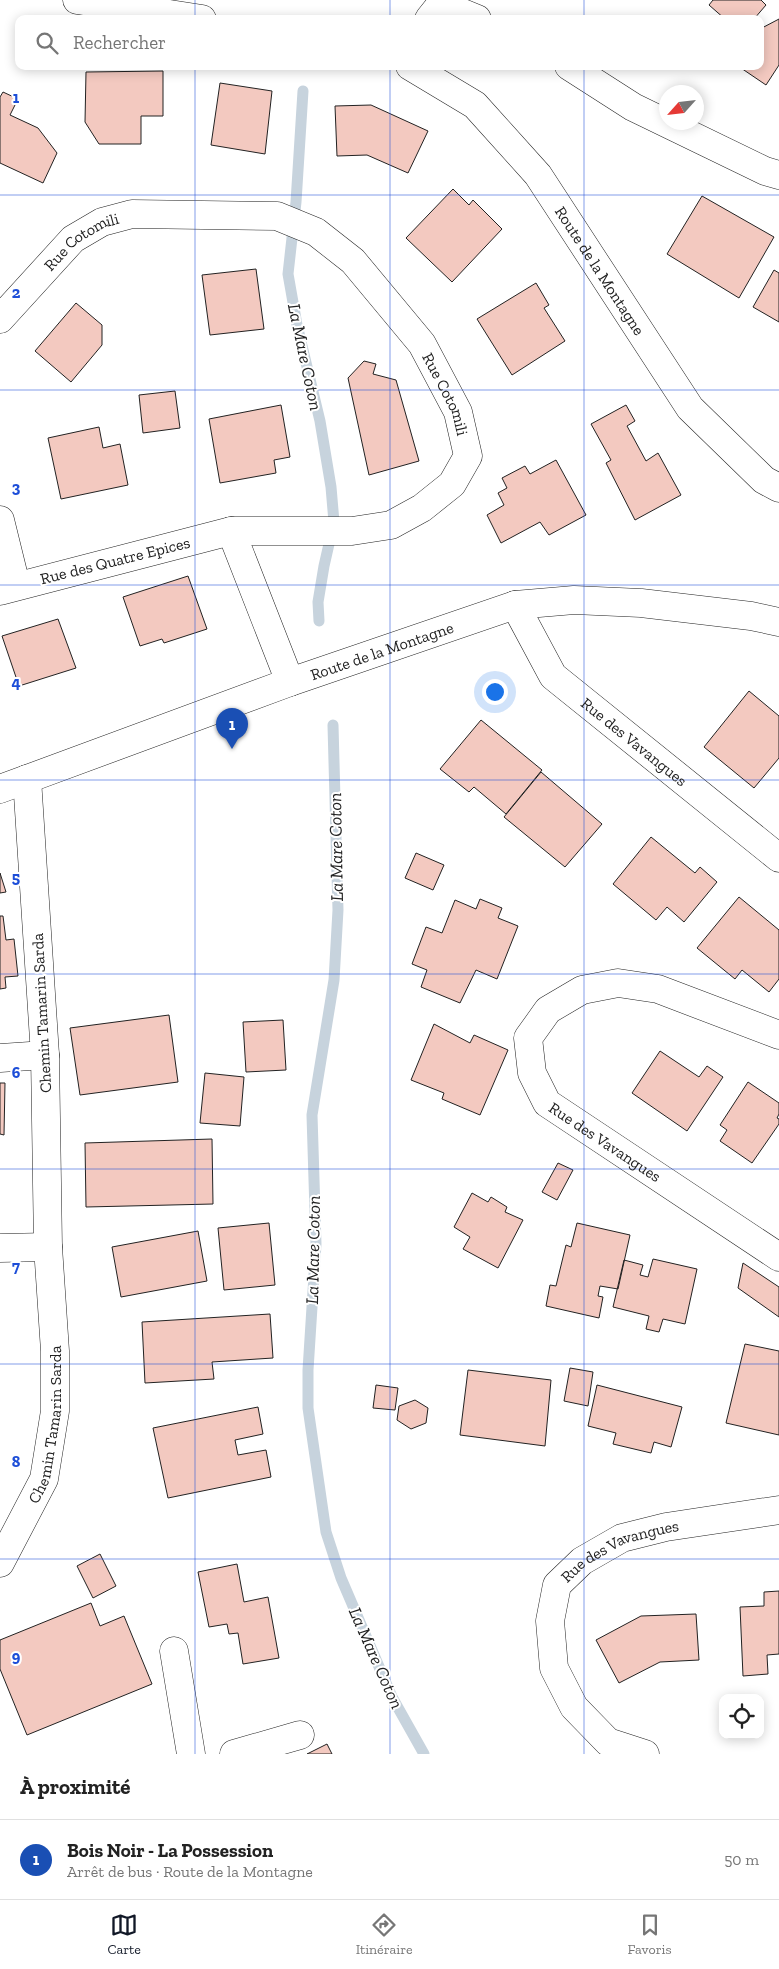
<!DOCTYPE html>
<html lang="fr">
<head>
<meta charset="utf-8">
<style>
  :root { --surface:#fff; --page:#f2f2f2; --text:#222; --muted:#767676; --line:#e0e0e0; --accent:#111827 }
  body { margin:0; font-family:"Zilla Slab",serif; background:var(--page); color:var(--text) }
  .controls { position:absolute; right:15px; bottom:15px; display:grid; overflow:hidden; border-radius:10px; box-shadow:0 2px 12px #0003 }
  .controls button { width:45px; height:45px; display:grid; place-items:center; padding:0; border:0; border-bottom:1px solid var(--line); background:var(--surface); color:var(--text); font:25px sans-serif }
  .compass { position:absolute; left:659px; top:85px; width:45px; height:45px; border-radius:50%; background:var(--surface); box-shadow:0 2px 12px #0003; rotate:243deg }
  .you { position:absolute; left:494px; top:691px; width:18px; height:18px; margin:-12px; border:4px solid #fff; border-radius:50%; background:#1a73e8; box-shadow:0 0 0 8px #1a73e833 }
  .badge { display:grid; place-items:center; width:32px; height:32px; border-radius:50%; background:var(--accent); color:#fff; font-size:16px; font-weight:700 }
  .pin { position:absolute; translate:-50% -41px; filter:drop-shadow(0 1px 2px #0008) }
  .pin::after { content:''; position:absolute; top:26px; width:18px; height:15px; background:inherit; clip-path:polygon(0 0,100% 0,50% 100%) }
  .list { margin:0; padding:0; list-style:none }
  h2 { display:flex; justify-content:space-between; align-items:center; height:65px; margin:0; padding:0 20px; font-size:21px }
  h2 small { font-size:16px; font-weight:400; color:var(--muted) }
  .list li { display:grid; grid-template-columns:32px 1fr auto; gap:15px; align-items:center; box-sizing:border-box; height:80px; padding:0 20px; border-top:1px solid var(--line) }
  .list b { display:block; font-size:19px; white-space:nowrap }
  .list p { margin:0; font-size:16px; white-space:nowrap; color:var(--muted) }
  .list em { font-size:16px; font-style:normal; color:var(--muted) }
  .icon { flex:none; width:28px; height:28px; fill:none; stroke:currentColor; stroke-width:2; stroke-linecap:round; stroke-linejoin:round }
  .map { position:relative; flex:none; width:779px; height:1754px; overflow:hidden }
  .search { position:absolute; background:var(--surface); box-shadow:0 2px 12px #0003; left:15px; right:15px; top:15px; height:55px; display:flex; align-items:center; gap:12px; box-sizing:border-box; padding:0 18px; border-radius:10px; color:var(--muted); font-size:19px }
  .sheet { height:145px; background:var(--surface) }
  nav { display:flex; justify-content:space-around; align-items:center; box-sizing:border-box; height:70px; border-top:1px solid var(--line); background:var(--surface); font-size:14px; color:var(--muted) }
  nav a { display:grid; justify-items:center; gap:2px }
  nav .on { color:var(--accent) }
  .map>svg:first-child { display:block }
  .lines { fill:none; stroke-linecap:round; stroke-linejoin:round }
  .stream { stroke:#c7d3dd; stroke-width:11 }
  .building { fill:#f3c9c0; stroke:#222 }
  .minor-casing { stroke:#222; stroke-width:29 }
  .secondary-casing { stroke:#222; stroke-width:29 }
  .minor { stroke:#fff; stroke-width:28 }
  .secondary { stroke:#fff; stroke-width:28 }
  .grid { fill:none; stroke:#1d4ed8; stroke-width:1; stroke-opacity:0.55 }
  .labels { text-anchor:middle; stroke-width:4; stroke-linejoin:round; paint-order:stroke }
  .street-label { font-size:16px; fill:#222; stroke:#fff }
  .water-label { font-size:18px; font-style:italic; fill:#222; stroke:#fff }
  .grid-label { font-size:16px; text-anchor:middle; font-weight:bold; fill:#1d4ed8; stroke:#fff; stroke-width:4; stroke-linejoin:round; paint-order:stroke }
</style>
</head>
<body>
<div class="map">
<svg width="779" height="1754" viewBox="0 0 779 1754">
  <rect width="100%" height="100%" fill="#fff"/>
  <g class="lines">
    <path class="stream" d="M303 91 296 202 288 274 297 325 320 421 331 487 334 522 324 566 318 602 319 621
      M333 725 338 910 334 980 312 1115 316 1244 308 1370V1408L326 1532 341 1578 392 1697 424 1754"/>
  </g>
  <path class="building" d="M713 0H761L766 5 754 19H725L709 5Z
    M779 19V65L766 85 738 66H760V29Z
    M163 71V116H141V144H99L85 122 86 72Z
    M220 83 272 91 265 154 211 145Z
    M3 92 18 99 10 115 38 128 57 153 43 183 0 163V97Z
    M371 105 428 131 408 173 367 155 337 156 335 106Z
    M453 189 469 205 473 200 502 229 452 282 406 238Z
    M702 196 774 237 739 298 667 254Z
    M256 269 264 329 210 335 202 275Z
    M774 270 779 273V322L753 307Z
    M536 283 549 305 544 308 565 341 512 375 477 319Z
    M76 303 102 325V345L71 382 35 351Z
    M364 361 376 364 373 374 396 380 419 461 369 475 348 378Z
    M175 391 180 428 143 433 139 395Z
    M281 405 290 457 274 460 276 473 220 483 209 419Z
    M626 405 635 421 627 426 646 461 658 453 681 495 635 520 606 463 611 460 591 424Z
    M99 427 103 448 120 444 128 485 61 499 48 438Z
    M556 460 586 515 549 535 540 522 501 543 487 515 504 505 498 493 507 488 502 478 525 466 530 474Z
    M188 576 207 629 164 643 162 639 140 646 123 597Z
    M58 619 76 668 19 686 2 636Z
    M749 691 779 716V758L754 788 704 747Z
    M481 720 542 770 506 814 474 787 469 792 440 769Z
    M541 772 602 824 565 867 504 817Z
    M651 837 695 873 700 867 717 882 684 922 667 907 656 920 613 884Z
    M416 853 444 865 433 890 405 878Z
    M0 873 6 892 0 893Z
    M739 897 779 930V979L769 992 742 970 735 979 697 948Z
    M480 899 502 908 498 918 518 926 497 979 476 970 460 1003 421 987 427 970 412 964 426 927 442 933 455 900 476 909Z
    M0 916H3L6 940 14 939 18 976 5 977 6 988 0 989Z
    M169 1015 178 1082 80 1095 70 1028Z
    M283 1020 286 1070 246 1072 243 1022Z
    M434 1024 470 1043 474 1035 508 1050 480 1115 442 1099 444 1093 411 1080Z
    M660 1051 699 1077 707 1066 723 1077 687 1131 632 1093Z
    M205 1073 244 1077 240 1126 200 1123Z
    M748 1082 779 1103V1114L777 1118 779 1119V1124L752 1163 720 1141 727 1130 720 1125Z
    M0 1083H5L4 1135 0 1134Z
    M212 1139 213 1204 86 1207 85 1143Z
    M558 1163 573 1170 557 1200 542 1192Z
    M472 1193 488 1202 491 1197 507 1207 505 1212 523 1220 498 1268 463 1249 470 1237 454 1227Z
    M269 1223 275 1285 224 1290 218 1228Z
    M577 1223 630 1235 618 1289 600 1286 598 1296 603 1297 599 1318 546 1306 550 1285 556 1286 566 1245 571 1247Z
    M198 1231 207 1281 121 1297 112 1247Z
    M653 1259 697 1269 685 1324 663 1319 659 1332 646 1329 649 1316 613 1307 624 1260 643 1265 640 1275 648 1277Z
    M743 1263 779 1287V1317L738 1288Z
    M270 1314 273 1358 212 1362 214 1379 145 1383 142 1322Z
    M745 1344 779 1351V1435L726 1423Z
    M570 1368 593 1372 588 1406 564 1401Z
    M468 1370 551 1380 545 1446 460 1435Z
    M376 1385 398 1388 395 1410 373 1408Z
    M597 1385 682 1407 671 1447 654 1442 651 1453 613 1444 616 1433 588 1426Z
    M415 1400 428 1408 426 1423 411 1429 397 1420 399 1406Z
    M258 1407 263 1434 235 1440 238 1455 266 1450 271 1477 168 1498 153 1428Z
    M100 1554 116 1586 93 1598 77 1566Z
    M237 1564 244 1602 268 1597 279 1658 243 1664 238 1633 229 1634 227 1624 209 1627 198 1572Z
    M779 1591V1654L767 1655 768 1674 743 1676 740 1607 764 1606V1592Z
    M91 1603 100 1626 124 1616 152 1684 27 1735 0 1669V1640Z
    M696 1614 699 1660 660 1662 619 1683 596 1640 641 1616Z
    M327 1744 332 1754H307Z"/>
  <g class="lines">
    <g class="minor-casing">
      <g id="minor">
        <path d="M429 19 441 4 477 19"/>
        <path d="M569 66 633 107 765 171 779 175"/>
        <path id="s1" d="M0 319 73 239 102 222 132 214 277 216 316 232 353 261 422 344 458 412 468 456 452 484 422 508 391 525 352 531H231L0 591"/>
        <path d="M0 520 16 585"/>
        <path d="M231 531 290 682"/>
        <path id="s2" d="M515 605 553 676 779 858"/>
        <path id="s3" d="M779 1035 658 989 618 983 582 990 548 1010 528 1038 532 1073 547 1103 779 1257"/>
        <path d="M0 1058 45 1055"/>
        <path d="M0 1248 48 1247"/>
        <path id="s4" d="M0 1563 44 1479 55 1411V1351L48 1247 45 1055 27 779"/>
        <path d="M174 1651 191 1754"/>
        <path d="M234 1754 300 1735"/>
        <path id="s5" d="M645 1754 608 1742 574 1707 554 1668 550 1621 557 1585 582 1561 622 1538 666 1527 779 1510"/>
      </g>
    </g>
    <g class="secondary-casing">
      <g id="secondary">
        <path d="M77 0 202 19"/>
        <path id="s6" d="M410 66 475 105 538 175 690 408 764 480 779 488"/>
        <path id="s7" d="M0 789 290 682 515 605 574 600 641 603 751 616 779 622"/>
      </g>
    </g>
    <use href="#minor" class="minor"/>
    <use href="#secondary" class="secondary"/>
  </g>
  <path class="grid" d="M195 0V19M390 0V19M584 0V19M195 66V1754M390 66V1754M584 66V1754M0 195H779M0 390H779M0 585H779M0 780H779M0 974H779M0 1169H779M0 1364H779M0 1559H779"/>
  <g class="labels">
    <g class="street-label">
      <text dy="6" stroke="none"><textPath href="#s1" startOffset="114">Rue Cotomili</textPath></text>
      <text dy="6" stroke="none"><textPath href="#s6" startOffset="284">Route de la Montagne</textPath></text>
      <text dy="6" stroke="none"><textPath href="#s1" startOffset="571">Rue Cotomili</textPath></text>
      <text transform="translate(115 560) rotate(-14)" y="6">Rue des Quatre Epices</text>
      <text dy="6" stroke="none"><textPath href="#s7" startOffset="406">Route de la Montagne</textPath></text>
      <text dy="6" stroke="none"><textPath href="#s2" startOffset="185">Rue des Vavangues</textPath></text>
      <text transform="translate(41 1013) rotate(-93)" y="6">Chemin Tamarin Sarda</text>
      <text dy="6" stroke="none"><textPath href="#s3" startOffset="419">Rue des Vavangues</textPath></text>
      <text dy="6" stroke="none"><textPath href="#s4" startOffset="149">Chemin Tamarin Sarda</textPath></text>
      <text dy="6" stroke="none"><textPath href="#s5" startOffset="289">Rue des Vavangues</textPath></text>
    </g>
    <g class="water-label">
      <text transform="translate(305 357) rotate(78)" y="6">La Mare Coton</text>
      <text transform="translate(336 847) rotate(-91)" y="6">La Mare Coton</text>
      <text transform="translate(313 1250) rotate(-89)" y="6">La Mare Coton</text>
      <text transform="translate(376 1658) rotate(66)" y="6">La Mare Coton</text>
    </g>
  </g>
  <g class="grid-label">
    <text x="16" y="103">1</text>
    <text x="16" y="298">2</text>
    <text x="16" y="493">3</text>
    <text x="16" y="688">4</text>
    <text x="16" y="883">5</text>
    <text x="16" y="1078">6</text>
    <text x="16" y="1272">7</text>
    <text x="16" y="1467">8</text>
    <text x="16" y="1662">9</text>
  </g>
</svg>
<div class="controls">
<button><svg class="icon" aria-label="locate" viewBox="0 0 24 24"><circle cx="12" cy="12" r="6"/><path d="M12 2v4M12 18v4M2 12h4M18 12h4"/></svg></button>
</div>
<svg class="compass" viewBox="-18 -18 36 36"><path d="M0-13l5 13h-10z" fill="#e53935"/><path d="M0 13l5-13h-10z" fill="#767676"/></svg>
<div class="you"></div>
<div class="pin badge" style="left:232px;top:749px;background:#1a4fb4">1</div>
<div class="search"><svg class="icon" aria-label="search" viewBox="0 0 24 24"><circle cx="10" cy="10" r="6"/><path d="M15 15l6 6"/></svg>Rechercher</div>
</div>
<section class="sheet">
<h2>À proximité<small></small></h2>
<ul class="list">
<li><span class="badge" style="background:#1a4fb4">1</span><div><b>Bois Noir - La Possession</b><p>Arrêt de bus · Route de la Montagne</p></div><em>50 m</em></li>
</ul>
</section>
<nav>
<a class="on"><svg class="icon" aria-label="map" viewBox="0 0 24 24"><path d="M3 6l6-2 6 2 6-2v14l-6 2-6-2-6 2zM9 4v14M15 6v14"/></svg>Carte</a>
<a><svg class="icon" aria-label="directions" viewBox="0 0 24 24"><path d="M12 3l9 9-9 9-9-9zM9 14v-3h6M13 9l2 2-2 2"/></svg>Itinéraire</a>
<a><svg class="icon" aria-label="saved" viewBox="0 0 24 24"><path d="M7 4h10v16l-5-4-5 4z"/></svg>Favoris</a>
</nav>
</body>
</html>
